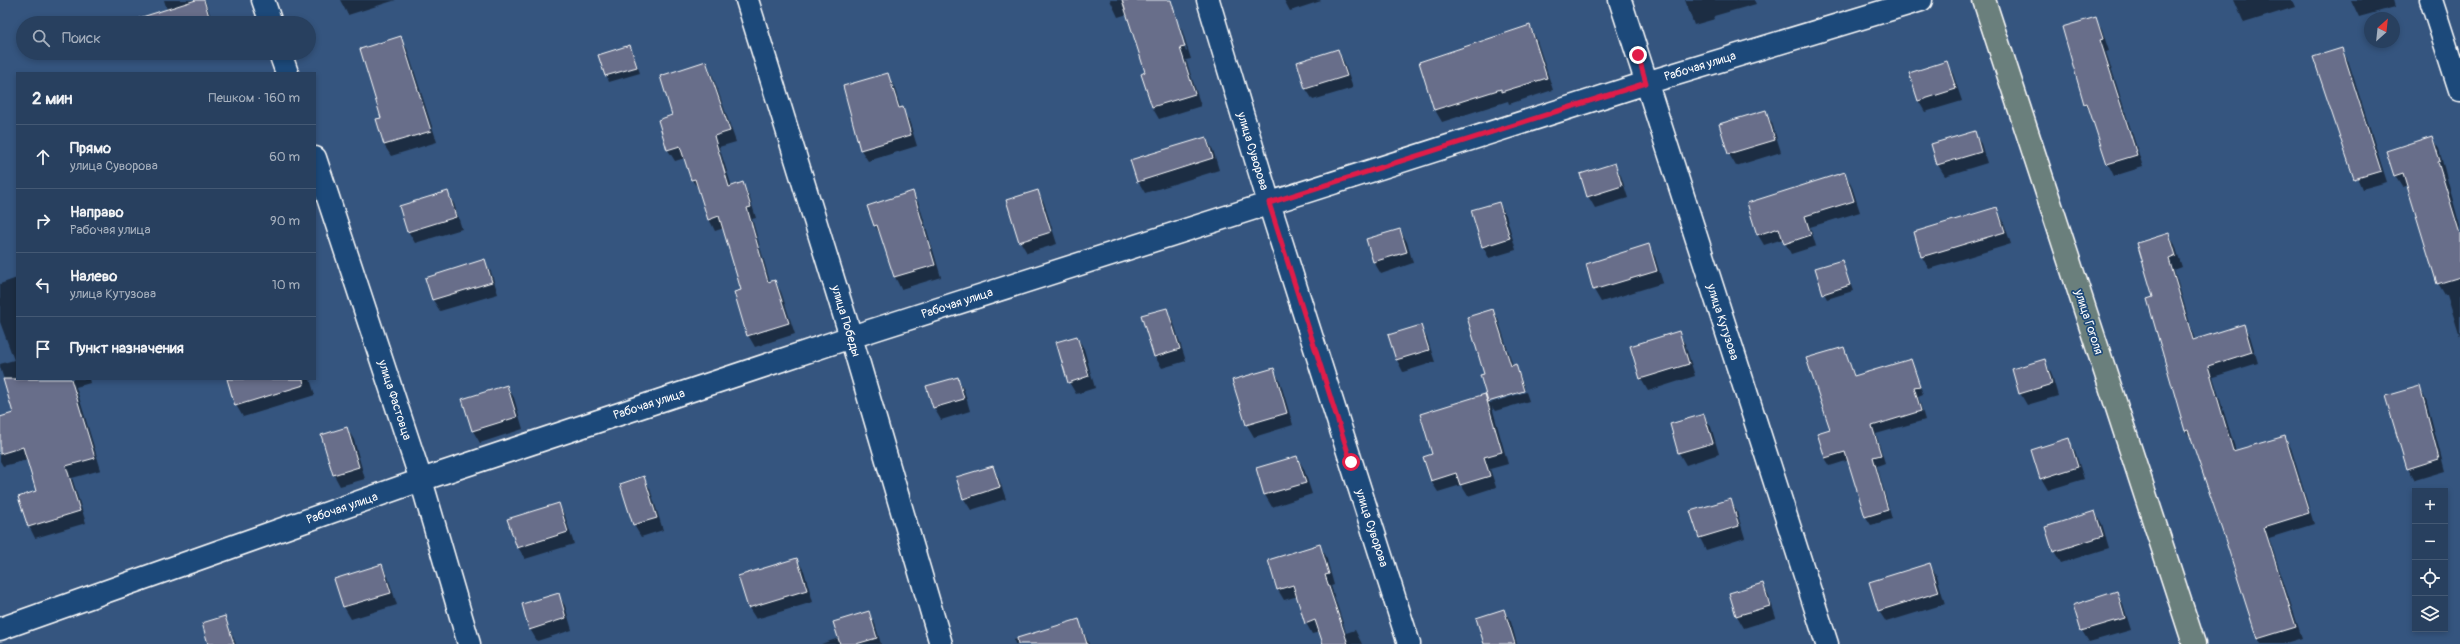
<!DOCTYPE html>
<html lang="ru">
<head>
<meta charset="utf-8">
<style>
  :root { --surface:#28405f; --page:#344b68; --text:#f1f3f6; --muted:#a5afbd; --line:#445974 }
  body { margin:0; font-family:Pangolin,sans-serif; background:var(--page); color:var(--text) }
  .controls { position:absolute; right:12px; bottom:12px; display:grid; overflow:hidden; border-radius:0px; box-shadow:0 2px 6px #0003 }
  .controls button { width:36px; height:36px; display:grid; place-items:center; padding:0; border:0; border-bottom:1px solid var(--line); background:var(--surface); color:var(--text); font:20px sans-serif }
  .compass { position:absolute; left:2364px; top:12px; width:36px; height:36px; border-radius:50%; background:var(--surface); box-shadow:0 2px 6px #0003; rotate:27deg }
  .stop { position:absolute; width:12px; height:12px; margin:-9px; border:3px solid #e11d48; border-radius:50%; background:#fff }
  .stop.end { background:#e11d48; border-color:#fff; box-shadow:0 1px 4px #0008 }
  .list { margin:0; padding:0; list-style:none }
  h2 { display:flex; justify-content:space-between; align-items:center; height:52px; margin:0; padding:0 16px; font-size:17px }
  h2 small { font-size:13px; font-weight:400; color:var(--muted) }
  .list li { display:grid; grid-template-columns:26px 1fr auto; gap:12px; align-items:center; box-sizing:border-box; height:64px; padding:0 16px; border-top:1px solid var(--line) }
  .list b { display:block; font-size:15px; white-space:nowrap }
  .list p { margin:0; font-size:13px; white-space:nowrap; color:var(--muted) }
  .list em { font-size:13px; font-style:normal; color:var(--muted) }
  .icon { flex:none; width:22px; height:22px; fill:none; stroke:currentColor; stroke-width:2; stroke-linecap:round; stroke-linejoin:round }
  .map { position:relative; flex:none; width:2460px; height:644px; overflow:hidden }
  .search { position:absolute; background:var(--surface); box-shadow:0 2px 6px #0003; left:16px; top:16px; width:300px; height:44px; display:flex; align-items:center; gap:10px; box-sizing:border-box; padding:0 14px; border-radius:22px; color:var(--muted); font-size:15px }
  .panel { position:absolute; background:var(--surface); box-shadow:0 2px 6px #0003; left:16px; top:72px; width:300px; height:308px; border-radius:0px }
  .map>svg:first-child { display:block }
  .shadow { fill:#0007; fill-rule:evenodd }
  .building { fill:#676e8a; stroke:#fff }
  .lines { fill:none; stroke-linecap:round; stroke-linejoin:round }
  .minor-casing { stroke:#fff; stroke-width:25 }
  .major-casing { stroke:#fff; stroke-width:25 }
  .minor { stroke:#1f4a7a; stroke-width:22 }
  .major { stroke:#6b7f7c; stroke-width:22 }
  .route { stroke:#e11d48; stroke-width:5 }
  .labels { text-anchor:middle; stroke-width:3.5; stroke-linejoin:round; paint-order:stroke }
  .street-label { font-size:12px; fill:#fff; stroke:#1f4a7a }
</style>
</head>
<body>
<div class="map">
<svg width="2460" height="644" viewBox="0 0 2460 644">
  <rect width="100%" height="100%" fill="#35557f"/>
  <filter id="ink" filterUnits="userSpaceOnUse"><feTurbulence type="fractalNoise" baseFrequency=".025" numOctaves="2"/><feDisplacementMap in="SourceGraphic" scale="8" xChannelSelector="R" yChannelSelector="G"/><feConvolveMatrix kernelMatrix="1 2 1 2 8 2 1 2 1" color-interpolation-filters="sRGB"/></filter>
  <g filter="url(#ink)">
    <path class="shadow" d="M164 0H205L213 23H171Z
      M340 0H396L348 15Z
      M1110 0H1153L1175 19 1182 30 1191 59 1186 60 1201 106 1159 119 1152 107 1142 74 1147 73 1128 14 1118 17ZM1179 30H1181L1187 51 1186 52Z
      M1284 0H1320L1321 1 1290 11Z
      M1685 0H1754L1756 4 1714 16 1715 19 1694 25Z
      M2234 0H2292L2295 7 2244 23Z
      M2351 0H2393L2395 7 2359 17Z
      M2095 18 2102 30 2109 51 2106 52 2143 167 2114 176 2108 164 2092 115 2085 103Z
      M1530 26 1536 38 1553 90 1509 104 1508 101 1442 122 1435 110 1420 62Z
      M400 38 407 49 437 142 391 156 384 145 382 119Z
      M630 46 640 73 609 82 599 55Z
      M2341 49 2348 60 2387 182 2362 189 2338 132 2315 58Z
      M1338 50 1344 62 1353 88 1313 100 1306 89Z
      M1946 62 1953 74 1962 101 1925 112 1918 100Z
      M706 63 712 74 736 142 719 147 732 187 743 184 749 195 756 218 752 219 770 282 775 281 781 292 795 334 755 347 748 335 742 291 724 228 715 231 709 219 700 191 692 180 685 158 675 161 668 150 659 120 673 116Z
      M887 74 894 86 901 109 909 120 917 146 868 161 861 150 853 123Z
      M1765 111 1772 123 1781 152 1736 166 1729 154 1720 125Z
      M1974 132 1981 144 1987 163 1945 176 1938 165Z
      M1206 138 1213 150 1219 170 1145 193 1138 181Z
      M2432 138 2439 149 2460 226V337L2447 295H2445L2438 283 2408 185 2402 187 2395 176 2388 151Z
      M1614 164 1621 176 1628 198 1595 208 1588 196Z
      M1845 174 1851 184 1860 212 1810 227 1816 246 1791 254 1783 239 1764 245 1758 235Z
      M447 192 454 204 462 229 415 243 408 231Z
      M1038 192 1044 203 1057 244 1027 253 1020 241Z
      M913 193 919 204 941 277 901 289 895 277 882 238 875 226 869 206Z
      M1499 203 1506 215 1516 250 1489 258 1483 247Z
      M1996 208 2003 220 2011 244 1929 269 1922 257 1915 233Z
      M1400 230 1407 242 1413 263 1381 274 1374 262 1367 240Z
      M2169 234 2175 245 2182 267 2174 270 2195 340 2243 325 2250 336 2258 363 2213 377 2236 451 2285 437 2291 448 2314 524 2269 538 2302 638 2282 644H2261L2258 639 2193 442 2186 431 2149 299 2155 297Z
      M1648 246 1655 257 1663 283 1601 302 1594 290 1587 264Z
      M484 260 491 272 498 294 440 311 433 300Z
      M1842 261 1853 291 1827 299 1824 293Z
      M17 278V379H89L90 383 76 387 101 470 72 478 86 523 35 538 29 526 37 492 27 460 3 466 0 461V418L15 414 0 367V364L14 360 0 322V284Z
      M1166 309 1173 321 1186 361 1162 368 1155 357Z
      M1493 310 1498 319 1513 366H1515L1520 375 1525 390 1490 401V403L1526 392 1529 401 1495 411 1492 407 1508 464 1490 469 1496 487 1468 496 1461 485 1438 492 1431 481 1433 454 1485 395 1488 401 1486 375Z
      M1420 326 1427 338 1435 362 1403 372 1397 360 1389 336Z
      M1678 332 1685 344 1695 376 1648 391 1641 379 1631 347Z
      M1077 337 1084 349 1095 388 1076 394 1069 382Z
      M1844 348 1855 377 1911 360 1923 394 1918 396 1925 420 1876 434 1885 463 1877 466 1892 519 1871 525 1866 517 1849 460 1830 466 1825 458Z
      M2044 361 2051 372 2058 396 2027 405 2020 393Z
      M1273 369 1280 381 1293 425 1254 437 1247 425 1233 381Z
      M957 378 964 390 970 411 941 420 934 408 928 387Z
      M228 379H310L315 395 243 417 236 405Z
      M507 386 514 398 523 429 480 443 473 431 463 399Z
      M2419 387 2426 399 2445 471 2415 480 2408 468Z
      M1704 415 1711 427 1719 454 1686 465 1679 453 1671 425Z
      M347 428 354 440 365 479 340 486 334 475Z
      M2068 440 2075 451 2084 479 2048 490 2041 478Z
      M1297 457 1304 469 1312 494 1272 507 1265 495 1257 469Z
      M993 468 999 479 1006 499 971 510 964 499Z
      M644 478 650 489 663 530 641 537 634 525 622 484Z
      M1730 500 1737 512 1745 538 1706 550 1700 538 1692 512Z
      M559 504 565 516 574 544 525 559 518 547Z
      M2095 512 2102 524 2109 548 2061 563 2054 551Z
      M1319 545 1326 556 1334 585 1331 586 1346 633 1355 630 1362 644H1324L1320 632 1312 634 1306 623 1298 596 1284 600 1278 590Z
      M797 559 804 571 813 602 756 619 749 608 739 576Z
      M382 565 388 577 397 605 351 619 344 607 336 579Z
      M1930 565 1937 576 1945 604 1886 622 1879 611Z
      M1763 584 1769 596 1776 618 1744 628 1737 616 1731 593Z
      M2116 592 2123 604 2131 630 2089 642 2082 631 2074 605Z
      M558 594 565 606 572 630 537 641 530 629Z
      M1504 610 1511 622 1517 644H1485Z
      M868 612 875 624 881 644H821L839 638Z
      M225 617 236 644H209Z
      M1079 621 1089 644H1015L1014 640Z"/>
    <path class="building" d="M196 0H204L211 23H140L139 18Z
      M1122 0H1171L1185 47 1180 48 1195 94 1152 107 1141 74 1145 72Z
      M2096 17 2103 39 2100 40 2137 155 2107 164 2087 103 2084 104 2062 27Z
      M1530 25 1547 78 1501 92V89L1434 110 1419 62Z
      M401 36 431 131 384 145 376 119 381 118 360 49Z
      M630 45 637 67 605 76 598 55Z
      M2342 48 2381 171 2354 179 2313 57Z
      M1338 49 1347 76 1305 89 1297 62Z
      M706 61 730 131 714 136 729 187 743 182 751 207 747 208 768 282 775 280 789 323 747 336 734 292 741 290 719 216 708 220 695 179 691 180 680 146 667 150 658 120 672 115 660 76Z
      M1947 61 1956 89 1918 101 1909 73Z
      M888 73 899 108 903 107 911 135 860 150 843 86Z
      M1766 110 1775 140 1728 154 1719 124Z
      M1975 131 1981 152 1937 165 1931 144Z
      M2432 136 2440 161 2438 162 2460 234V277L2437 284 2403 173 2394 176 2386 151Z
      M1206 137 1213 158 1137 182 1130 160Z
      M1615 163 1622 186 1587 197 1580 174Z
      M1845 172 1854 201 1805 216 1811 235 1784 244 1779 228 1757 235 1747 203Z
      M1038 190 1051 232 1019 242 1006 200Z
      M448 191 456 217 407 232 399 206Z
      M913 191 935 265 894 277 877 225 874 226 867 206Z
      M1499 202 1510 238 1482 247 1471 210Z
      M1997 207 2005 232 1921 257 1914 232Z
      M1400 229 1407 252 1373 262 1366 239Z
      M2169 233 2176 256 2169 259 2193 340 2244 324 2252 352 2208 366 2233 451 2285 436 2309 513 2264 527 2296 627 2257 639 2225 539 2188 430 2185 431 2147 299 2153 297 2137 243Z
      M1649 244 1657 271 1593 290 1586 264Z
      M485 259 492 282 432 300 425 278Z
      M1842 260 1850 285 1823 294 1815 268Z
      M1167 308 1180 349 1154 357 1141 315Z
      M1493 309 1511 366 1516 364 1524 391 1488 402 1480 375 1484 374 1467 317Z
      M1421 325 1429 350 1396 360 1388 335Z
      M1679 331 1689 364 1640 379 1630 346Z
      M1077 336 1089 376 1068 383 1056 342Z
      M1844 347 1854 376 1911 359 1920 386 1914 387 1921 411 1872 426 1881 455 1873 457 1888 510 1865 517 1845 452 1825 458 1817 433 1830 429 1806 358Z
      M2045 359 2052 384 2019 394 2012 369Z
      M1274 368 1287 413 1246 425 1232 380Z
      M958 377 964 399 933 408 926 386Z
      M3 379H71L95 458 66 466 80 511 28 527 18 497 36 491 23 447 0 454V417L13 413Z
      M227 379H303L304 385 235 406Z
      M507 385 517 417 472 431 462 399Z
      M2420 386 2439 459 2407 469 2385 396Z
      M1485 394 1502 452 1484 457 1490 476 1460 485 1456 473 1431 481 1423 457 1432 454 1420 414Z
      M1704 414 1713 443 1678 453 1670 424Z
      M347 427 359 467 333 475 321 435Z
      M2069 438 2078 467 2040 479 2031 450Z
      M1297 456 1306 483 1264 495 1256 468Z
      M993 466 1000 487 963 499 956 477Z
      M644 476 657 518 633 525 620 484Z
      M1731 499 1739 526 1699 538 1690 511Z
      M559 503 568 532 517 548 507 519Z
      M2095 511 2103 536 2053 552 2045 527Z
      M1320 544 1329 574 1325 575 1348 644H1323L1315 620 1305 624 1293 585 1277 590 1268 560Z
      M797 558 807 590 748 608 738 576Z
      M1930 563 1939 592 1878 611 1869 582Z
      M382 564 391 593 343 607 334 579Z
      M1763 583 1770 606 1736 616 1729 593Z
      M2117 591 2125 618 2081 631 2073 605Z
      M559 593 566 618 529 630 522 604Z
      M1504 609 1515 644H1484L1476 618Z
      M869 611 877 638 856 644H840L833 622Z
      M225 616 234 644H208L202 623Z
      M1079 619 1087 644H1018L1017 638Z"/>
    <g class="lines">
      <g class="minor-casing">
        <path id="minor" d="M263 0 271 23
          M747 0 851 337 941 644
          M1208 0 1269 203 1409 644
          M1620 0 1827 644
          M2431 0 2460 90
          M280 53 287 73
          M315 158 421 480 469 644
          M0 629 421 480 851 337 1646 83 1921 0"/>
      </g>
      <g class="major-casing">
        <path id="major" d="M1984 0 2194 644"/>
      </g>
      <use href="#minor" class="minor"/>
      <use href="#major" class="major"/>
    </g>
  </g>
  <g class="lines" filter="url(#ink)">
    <path class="route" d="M1351 462 1269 203 1646 83 1638 55"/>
  </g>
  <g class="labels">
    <g class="street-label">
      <text transform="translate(1700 66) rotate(-17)" y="4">Рабочая улица</text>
      <text transform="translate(1253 151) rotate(73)" y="4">улица Суворова</text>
      <text transform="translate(957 303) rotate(-18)" y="4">Рабочая улица</text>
      <text transform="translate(846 321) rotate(73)" y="4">улица Победы</text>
      <text transform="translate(1723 322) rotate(72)" y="4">улица Кутузова</text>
      <text transform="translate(2089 322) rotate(72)" y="4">улица Гоголя</text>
      <text transform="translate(395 400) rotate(72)" y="4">улица Фастовца</text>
      <text transform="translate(649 404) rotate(-18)" y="4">Рабочая улица</text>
      <text transform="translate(342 508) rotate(-19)" y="4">Рабочая улица</text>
      <text transform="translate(1372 528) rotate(72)" y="4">улица Суворова</text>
    </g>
  </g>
</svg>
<div class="controls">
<button>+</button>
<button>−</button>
<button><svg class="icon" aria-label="locate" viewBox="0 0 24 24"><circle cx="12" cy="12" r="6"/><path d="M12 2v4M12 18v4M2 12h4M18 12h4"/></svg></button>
<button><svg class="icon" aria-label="layers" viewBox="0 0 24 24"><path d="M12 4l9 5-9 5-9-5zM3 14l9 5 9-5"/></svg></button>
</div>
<svg class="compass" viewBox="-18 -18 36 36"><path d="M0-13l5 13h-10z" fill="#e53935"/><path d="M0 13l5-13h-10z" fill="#a5afbd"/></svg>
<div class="stop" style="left:1351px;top:462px"></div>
<div class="stop end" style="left:1638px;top:55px"></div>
<div class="search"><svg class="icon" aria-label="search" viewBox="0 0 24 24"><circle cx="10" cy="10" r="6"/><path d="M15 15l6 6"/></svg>Поиск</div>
<section class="panel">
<h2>2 мин<small>Пешком · 160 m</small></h2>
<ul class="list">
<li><svg class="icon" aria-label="ahead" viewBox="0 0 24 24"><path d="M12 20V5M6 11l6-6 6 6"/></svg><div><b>Прямо</b><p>улица Суворова</p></div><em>60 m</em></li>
<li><svg class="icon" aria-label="right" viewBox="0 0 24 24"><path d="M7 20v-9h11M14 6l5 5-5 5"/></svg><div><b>Направо</b><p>Рабочая улица</p></div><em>90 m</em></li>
<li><svg class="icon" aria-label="left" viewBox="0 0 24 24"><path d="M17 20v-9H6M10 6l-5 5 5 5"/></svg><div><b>Налево</b><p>улица Кутузова</p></div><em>10 m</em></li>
<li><svg class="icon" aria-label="arrive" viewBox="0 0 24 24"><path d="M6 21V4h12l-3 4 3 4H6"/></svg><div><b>Пункт назначения</b></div></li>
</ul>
</section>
</div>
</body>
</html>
